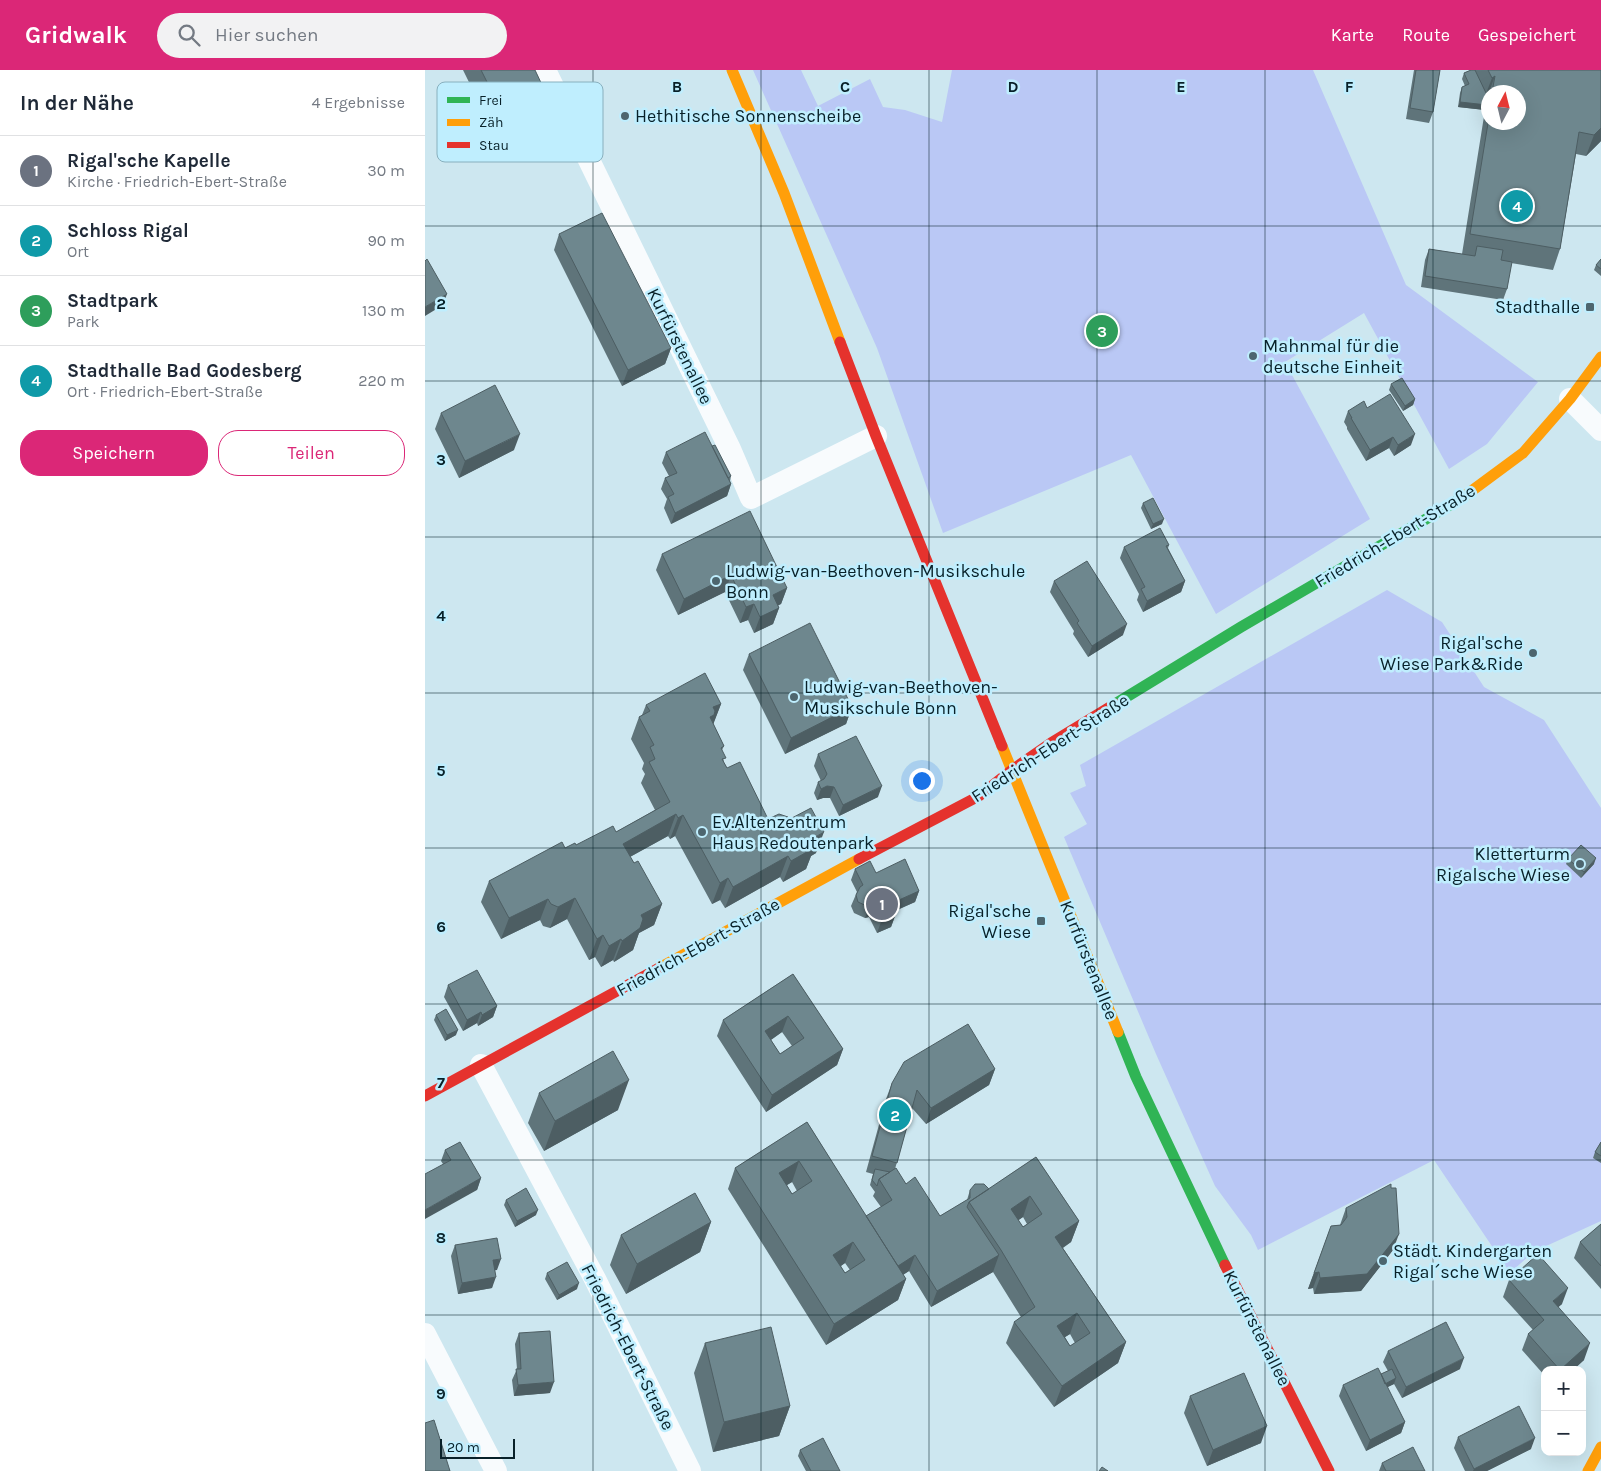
<!DOCTYPE html>
<html lang="de">
<head>
<meta charset="utf-8">
<style>
  :root { --surface:#fff; --page:#f2f2f3; --text:#1f2937; --muted:#747a83; --line:#e0e1e3; --accent:#db2777 }
  body { margin:0; font-family:Karla,sans-serif; background:var(--page); color:var(--text) }
  .controls { position:absolute; right:15px; bottom:15px; display:grid; overflow:hidden; border-radius:10px; box-shadow:0 5px 20px #0002 }
  .controls button { width:45px; height:45px; display:grid; place-items:center; padding:0; border:0; border-bottom:1px solid var(--line); background:var(--surface); color:var(--text); font:25px sans-serif }
  .compass { position:absolute; left:1056px; top:15px; width:45px; height:45px; border-radius:50%; background:var(--surface); box-shadow:0 5px 20px #0002; rotate:7deg }
  .scale { position:absolute; left:15px; bottom:12px; width:75px; box-sizing:border-box; padding-left:5px; border:2px solid #082129; border-top:0; font-size:14px; line-height:18px; white-space:nowrap; color:#082129; -webkit-text-stroke:4px #bfeefe; paint-order:stroke }
  .you { position:absolute; left:496px; top:710px; width:18px; height:18px; margin:-12px; border:4px solid #fff; border-radius:50%; background:#1a73e8; box-shadow:0 0 0 8px #1a73e833 }
  .badge { display:grid; place-items:center; width:32px; height:32px; border-radius:50%; background:var(--accent); color:#fff; font-size:16px; font-weight:700 }
  .pin { position:absolute; translate:-50% -50%; border:2px solid #fff; box-shadow:0 1px 5px #0006 }
  .list { margin:0; padding:0; list-style:none }
  h2 { display:flex; justify-content:space-between; align-items:center; height:65px; margin:0; padding:0 20px; font-size:21px }
  h2 small { font-size:16px; font-weight:400; color:var(--muted) }
  .list li { display:grid; grid-template-columns:32px 1fr auto; gap:15px; align-items:center; box-sizing:border-box; height:70px; padding:0 20px; border-top:1px solid var(--line) }
  .list b { display:block; font-size:19px; white-space:nowrap }
  .list p { margin:0; font-size:16px; white-space:nowrap; color:var(--muted) }
  .list em { font-size:16px; font-style:normal; color:var(--muted) }
  .actions { display:flex; gap:10px; padding:15px 20px }
  .actions a { flex:1; padding:11px 0; border:1px solid var(--accent); border-radius:20px; text-align:center; font-size:18px; color:var(--accent) }
  .actions .main { background:var(--accent); color:#fff }
  .icon { flex:none; width:28px; height:28px; fill:none; stroke:currentColor; stroke-width:2; stroke-linecap:round; stroke-linejoin:round }
  .map { position:relative; flex:none; width:1176px; height:1401px; overflow:hidden }
  header { display:flex; align-items:center; gap:30px; box-sizing:border-box; height:70px; padding:0 25px; background:var(--accent); color:#fff }
  header strong { font-size:24px }
  nav { display:flex; gap:28px; margin-inline-start:auto; font-size:18px }
  .search { width:350px; height:45px; background:var(--page); display:flex; align-items:center; gap:12px; box-sizing:border-box; padding:0 18px; border-radius:28px; color:var(--muted); font-size:19px }
  main { display:flex }
  aside { flex:1; background:var(--surface) }
  .map>svg:first-child { display:block }
  .green { fill:#bac8f5 }
  .lines { fill:none; stroke-linecap:round; stroke-linejoin:round }
  .street { stroke:#f8fbfd; stroke-width:22 }
  .fast { stroke:#30b455; stroke-width:11 }
  .slow { stroke:#ff9f0a; stroke-width:11 }
  .jam { stroke:#e5322d; stroke-width:11 }
  .wall { fill:#5f747a; fill-rule:evenodd }
  .shaded-wall { fill:#4d5e63 }
  .building { fill:#6e878e; stroke:#4d5e63; fill-rule:evenodd }
  .grid { fill:none; stroke:#082129; stroke-width:1; stroke-opacity:0.55 }
  .poi-dot { fill:#4d666f; stroke:#bfeefe; stroke-width:2 }
  .labels { text-anchor:middle; stroke-width:5; stroke-linejoin:round; paint-order:stroke }
  .poi-label { font-size:18px; fill:#082129; stroke:#bfeefe; text-anchor:start }
  .street-label { font-size:18px; fill:#082129; stroke:#bfeefe }
  .key { fill:#bfeefe; stroke:#88b0be; stroke-width:1 }
  .key-label { font-size:14px; fill:#082129 }
  .grid-label { font-size:16px; text-anchor:middle; font-weight:bold; fill:#082129; stroke:#bfeefe; stroke-width:5; stroke-linejoin:round; paint-order:stroke }
</style>
</head>
<body>
<header>
<strong>Gridwalk</strong>
<div class="search"><svg class="icon" aria-label="search" viewBox="0 0 24 24"><circle cx="10" cy="10" r="6"/><path d="M15 15l6 6"/></svg>Hier suchen</div>
<nav><a>Karte</a><a>Route</a><a>Gespeichert</a></nav>
</header>
<main>
<aside>
<h2>In der Nähe<small>4 Ergebnisse</small></h2>
<ul class="list">
<li><span class="badge" style="background:#6b7280">1</span><div><b>Rigal'sche Kapelle</b><p>Kirche · Friedrich-Ebert-Straße</p></div><em>30 m</em></li>
<li><span class="badge" style="background:#0f9aa8">2</span><div><b>Schloss Rigal</b><p>Ort</p></div><em>90 m</em></li>
<li><span class="badge" style="background:#2e9e5b">3</span><div><b>Stadtpark</b><p>Park</p></div><em>130 m</em></li>
<li><span class="badge" style="background:#0f9aa8">4</span><div><b>Stadthalle Bad Godesberg</b><p>Ort · Friedrich-Ebert-Straße</p></div><em>220 m</em></li>
</ul>
<div class="actions"><a class="main">Speichern</a><a>Teilen</a></div>
</aside>
<div class="map">
<svg width="1176" height="1401" viewBox="0 0 1176 1401">
  <rect width="100%" height="100%" fill="#cde7f0"/>
  <path class="green" d="M328 0H376L393 36 445 9 458 37 480 40 517 52 527 0H888L981 215 1113 312 1062 374 1024 399 939 243 860 292 945 449 791 544 706 385 518 463 452 278Z
    M962 520 1017 552 1059 617 1119 650 1176 738V1151L1108 1182 1085 1203 1009 1090 833 1180 826 1165 790 1116 731 984 639 767 662 754 645 723 661 716 655 695Z"/>
  <g class="lines">
    <path class="street" d="M120 0 305 379 326 428 451 366
      M1145 329 1176 360
      M56 995 170 1209 265 1401
      M0 1264 71 1401"/>
    <path class="fast" d="M690 634 816 557 1037 428
      M693 962 711 1007 800 1195"/>
    <path class="slow" d="M307 0 359 123 415 272
      M1037 428 1098 383 1145 329 1176 287
      M577 676 693 962
      M234 898 434 789
      M1163 1401 1176 1377"/>
    <path class="jam" d="M415 272 451 366 577 676
      M434 789 554 726 587 700 626 673 690 634
      M0 1026 234 898
      M800 1195 904 1401"/>
  </g>
  <path class="wall" d="M38 0H110V38L67 59Z
    M989 0H1015L1008 42 1004 53 981 49Z
    M1046 0H1176V71L1161 86 1151 84 1135 179 1128 200 1086 193 1082 219 1078 230 996 217 1000 190 1004 179 1037 184 1060 40 1033 37 1035 23 1037 17 1040 16 1037 9 1039 3ZM1064 22H1094L1064 52Z
    M134 164 246 278 240 294 197 316 129 180Z
    M1176 189V206L1169 200 1171 195Z
    M966 314 990 329 988 335 978 341 964 320Z
    M942 338 986 375 969 386 964 378 941 391 922 359V357L919 352 923 341Z
    M16 343 89 380 34 408 10 359Z
    M287 376 306 406 305 411 306 414 302 426 246 454 239 438 242 429 236 419 240 408 244 406 237 393 241 382Z
    M718 433 737 454 726 459 716 438Z
    M744 475 743 478 760 511 756 522 718 542 712 530 714 524 695 488 699 477Z
    M237 484 362 518 356 534 353 535 354 538 348 554 329 563 323 550 315 553 300 522 253 545 231 500Z
    M629 511 698 565 663 587 648 564 649 561 625 522Z
    M324 584 427 637 421 654 360 684 318 600Z
    M296 634 288 654 299 676 297 680 299 693 302 698 343 749 391 783 386 786 381 799 358 812 355 807 300 838 295 830 287 834 250 766 245 769 243 766 205 787 237 834 229 855 214 863 208 880 189 892 188 890 176 897 170 887 164 890 142 849 125 858 118 856 115 850 76 869 56 832 64 811 140 778 151 775 191 762 230 740 216 713 220 704 217 699 219 693 206 669 214 647 217 645 221 635Z
    M393 684 453 727 414 746 405 728H398L392 730 389 723 393 712 396 711 389 696Z
    M1143 789 1169 794 1156 808 1141 794Z
    M430 799 451 803 494 821 490 832 468 842 470 846 466 857 452 863 444 847 440 848 429 843 426 836 432 822 426 810Z
    M368 904 418 979 412 995 341 1042 292 966 298 950ZM357 962 367 976 355 984 346 970Z
    M23 915 72 936 68 947 53 956 52 953 38 961 19 927Z
    M11 945 31 965 20 971 9 950Z
    M570 999 564 1015 501 1054 487 1038 470 1099 481 1114 515 1146 542 1130 545 1120 564 1119 611 1087 654 1151 646 1172 638 1178 701 1272 693 1293 629 1337 581 1273 589 1252 596 1247 568 1202 506 1237 484 1201 478 1205 481 1209 473 1230 401 1275 303 1119 310 1098 382 1052 441 1146 456 1137 448 1126 450 1122 445 1115 448 1104 441 1102 461 1029 467 1013ZM367 1112 372 1121 367 1124 362 1115ZM598 1147 602 1154 598 1157 593 1150ZM420 1193 425 1200 420 1203 416 1196ZM645 1264 650 1273 645 1276 640 1267Z
    M114 1023 193 1040 119 1081 103 1053Z
    M1176 1072V1093L1168 1088 1170 1082Z
    M20 1080 56 1108 52 1120 18 1094 16 1091Z
    M81 1130 111 1145 90 1157 79 1135Z
    M921 1138 968 1180 936 1221 889 1224 888 1218 883 1219 906 1156 915 1155Z
    M286 1152 275 1182 201 1224 185 1195 196 1165Z
    M1176 1154V1219L1149 1188 1155 1172Z
    M30 1175 72 1200H70L67 1218 33 1224 26 1186Z
    M122 1203 152 1219 132 1230 120 1209Z
    M1084 1210 1137 1234 1133 1237 1159 1290 1148 1300H1120V1306L1097 1280 1103 1264 1108 1260 1078 1227Z
    M94 1263 125 1323 89 1326 87 1310 92 1299 90 1274Z
    M280 1273 365 1336 354 1366 288 1382 269 1303Z
    M963 1281 1035 1299 977 1328 969 1314 962 1317 980 1352 976 1363 941 1381 914 1326 918 1315 956 1304 963 1301 958 1292Z
    M765 1326 836 1373 782 1396 759 1343Z
    M1033 1367 1106 1379 1062 1401H1040L1029 1378Z
    M375 1380 415 1401H381L373 1386Z
    M957 1393 1000 1401H954Z"/>
  <path class="shaded-wall" d="M1070 6 1064 22 1059 29 1067 8Z
    M118 17 110 38 67 59 75 38Z
    M1035 32 1062 35 1060 40 1033 37Z
    M1176 58V71L1161 86 1169 65Z
    M22 224 18 235 0 246V237Z
    M246 278 240 294 197 316 203 300Z
    M990 329 988 335 978 341 980 336Z
    M95 364 89 380 34 408 40 391Z
    M990 364 986 375 969 386 973 375Z
    M968 367 964 378 941 391 945 380Z
    M306 414 302 426 246 454 250 443Z
    M739 449 737 454 726 459 728 454Z
    M306 505 300 522 253 545 259 529Z
    M760 511 756 522 718 542 722 531Z
    M362 518 356 534 342 541 348 525Z
    M329 534 323 550 315 553 321 537Z
    M354 538 348 554 329 563 335 547Z
    M702 554 698 565 663 587 667 576Z
    M296 634 288 655 277 668 288 637Z
    M427 637 421 654 360 684 366 668Z
    M402 716 409 717 405 728H398L392 730 396 719Z
    M457 716 453 727 414 746 418 735Z
    M251 744 243 766 190 795 198 774Z
    M258 745 250 766 245 769 253 748Z
    M399 762 391 783 386 786 381 799 358 812 366 791 385 770Z
    M363 786 355 807 300 838 308 817Z
    M1171 788 1169 794 1156 808 1159 802Z
    M303 808 295 830 287 834 295 813Z
    M494 821 490 832 460 845 465 834Z
    M150 828 142 849 125 858 133 837Z
    M123 829 115 850 76 869 84 848Z
    M237 834 229 855 214 863 208 880 189 892 197 871 216 845Z
    M448 836 444 847 440 848 444 837Z
    M470 846 466 857 452 863 456 852Z
    M178 865 170 887 164 890 172 869Z
    M196 869 188 890 176 897 184 876Z
    M72 936 68 947 53 956 57 945Z
    M56 942 52 953 38 961 42 950Z
    M363 946 357 962 334 978 340 961Z
    M33 960 31 965 20 971 22 965Z
    M418 979 412 995 341 1042 347 1025Z
    M570 999 564 1015 501 1054 506 1038Z
    M204 1010 193 1040 119 1081 130 1051Z
    M374 1091 367 1112 347 1124 354 1103Z
    M56 1108 52 1120 0 1149V1140Z
    M605 1126 598 1147 578 1161 586 1139Z
    M113 1140 111 1145 90 1157 92 1151Z
    M654 1151 646 1172 622 1188 630 1167Z
    M286 1152 275 1182 201 1224 212 1194Z
    M974 1164 968 1180 936 1221 889 1224 895 1208Z
    M428 1172 420 1193 401 1206 408 1185Z
    M490 1185 484 1201 463 1214 469 1198Z
    M574 1185 568 1202 506 1237 512 1221Z
    M76 1189 72 1200 64 1201 68 1190Z
    M894 1202 888 1218 883 1219 889 1203Z
    M71 1207 67 1218 33 1224 37 1213Z
    M481 1209 473 1230 401 1275 409 1254Z
    M154 1213 152 1219 132 1230 134 1225Z
    M1143 1218 1137 1234 1122 1247 1128 1231Z
    M652 1243 645 1264 624 1277 632 1256Z
    M701 1272 693 1293 629 1337 637 1316Z
    M1165 1273 1159 1290 1148 1300H1135Z
    M1039 1288 1035 1299 977 1328 981 1317Z
    M971 1308 969 1314 955 1321 957 1316Z
    M129 1312 125 1323 89 1326 93 1315Z
    M365 1336 354 1366 288 1382 299 1352Z
    M980 1352 976 1363 941 1381 945 1370Z
    M842 1356 836 1373 782 1396 788 1380Z
    M1110 1368 1106 1379 1062 1401H1048L1049 1399Z"/>
  <path class="building" d="M56 0H110L118 17 75 38Z
    M991 0H1015L1008 42 985 38Z
    M1046 0H1050L1061 23 1064 21V22L1062 35 1035 32 1037 17 1044 14 1039 3Z
    M1063 0H1176V58L1169 65 1154 62 1135 179 1045 164 1064 47V52H1094V22H1067L1070 6 1067 8Z
    M177 143 246 278 203 300 134 164Z
    M1052 176 1078 180 1076 190 1087 192 1082 219 1000 206 1004 179 1050 186Z
    M2 189 22 224 0 237V191Z
    M1176 189V199L1171 195Z
    M977 308 990 329 980 336 966 314Z
    M70 315 95 364 40 391 16 343Z
    M965 324 990 364 973 375 968 367 945 380 926 348H927L923 341 939 331 942 338Z
    M280 362 306 414 250 443 243 427 249 424 240 408 252 403 241 382Z
    M290 375 306 406 303 408 287 376Z
    M728 428 739 449 728 454 718 433Z
    M325 441 362 518 348 525 354 538 335 547 329 534 321 537 306 505 259 529 237 484Z
    M735 458 744 475 741 476 760 511 722 531 716 519 720 517 699 477Z
    M662 491 702 554 667 576 652 553 654 551 629 511Z
    M385 553 427 637 366 668 324 584Z
    M280 603 296 634 288 637 290 641 289 645 285 647 299 676 296 678 301 688 297 689 302 698 315 692 343 749 354 744 363 747 365 749 386 738 399 762 385 770 389 778 366 791 363 786 308 817 303 808 295 813 258 745 253 748 251 744 198 774 209 793 213 791 237 834 216 845 218 849 215 858 197 871 196 869 184 876 178 865 172 869 150 828 133 837 126 834 123 829 84 848 64 811 137 772 140 778 150 773 151 775 188 756 191 762 245 732 224 692 230 689 225 677 229 675 214 647 225 641 221 635Z
    M431 666 457 716 418 735 409 717 402 716 396 719 393 712 399 709 402 704 393 684Z
    M1156 775 1171 788 1159 802 1143 789Z
    M480 789 494 821 465 834 470 846 456 852 448 836 444 837 433 832 431 825 435 817 438 815 430 799 445 791 451 803Z
    M52 900 72 936 57 945 56 942 42 950 23 915Z
    M368 904 418 979 347 1025 298 950ZM363 946 379 968 355 984 340 961Z
    M21 939 33 960 22 965 11 945Z
    M543 954 570 999 506 1038 492 1020 472 1093 447 1086 467 1013 479 992Z
    M188 981 204 1010 130 1051 114 1023Z
    M382 1052 481 1209 409 1254 310 1098ZM374 1091 387 1111 367 1124 354 1103ZM428 1172 440 1190 420 1203 408 1185Z
    M35 1072 56 1108 0 1140V1104L26 1090 20 1080Z
    M1176 1072V1086L1170 1082Z
    M611 1087 654 1151 630 1167 701 1272 637 1316 589 1252 610 1237 576 1180 544 1132ZM605 1126 617 1144 598 1157 586 1139ZM652 1243 665 1263 645 1276 632 1256Z
    M471 1098 481 1114 490 1107 515 1146 545 1128V1120L550 1114H559L564 1119 544 1132 542 1137 574 1185 512 1221 490 1185 473 1196 441 1146 467 1130 454 1109Z
    M450 1099 465 1102 454 1109 452 1116 447 1110Z
    M966 1114V1118H971L974 1164 942 1204 895 1208 894 1202 889 1203 906 1156 916 1155 922 1147 921 1138Z
    M101 1118 113 1140 92 1151 81 1130Z
    M270 1123 286 1152 212 1194 196 1165Z
    M1176 1154V1196L1155 1172Z
    M72 1168 76 1189 68 1190 71 1207 37 1213 30 1175Z
    M1113 1184 1143 1218 1128 1231 1165 1273 1135 1300 1103 1264 1119 1250 1084 1210Z
    M142 1192 154 1213 134 1225 122 1203Z
    M1021 1252 1039 1288 981 1317 963 1281Z
    M346 1257 365 1336 299 1352 280 1273Z
    M125 1261 129 1312 93 1315 91 1299H96L94 1263Z
    M953 1298 980 1352 945 1370 918 1315Z
    M967 1299 971 1308 960 1314 956 1304Z
    M819 1303 842 1356 788 1380 765 1326Z
    M1094 1336 1110 1368 1049 1399 1033 1367Z
    M9 1350 25 1401H0V1353Z
    M398 1368 415 1401H386L375 1380Z
    M988 1377 1000 1401H961L957 1393Z
    M677 1397 683 1401H674Z"/>
  <path class="grid" d="M168 0V1401M336 0V1401M504 0V1401M672 0V1401M840 0V1401M1008 0V1401M0 156H1176M0 311H1176M0 467H1176M0 623H1176M0 778H1176M0 934H1176M0 1090H1176M0 1245H1176"/>
  <g class="poi-dot">
    <circle cx="200" cy="46" r="5"/>
    <rect x="1160" y="232" width="10" height="10" rx="2.5"/>
    <circle cx="828" cy="286" r="5"/>
    <circle cx="291" cy="511" r="5"/>
    <circle cx="1108" cy="583" r="5"/>
    <circle cx="369" cy="627" r="5"/>
    <circle cx="277" cy="762" r="5"/>
    <circle cx="1155" cy="794" r="5"/>
    <rect x="611" y="846" width="10" height="10" rx="2.5"/>
    <circle cx="958" cy="1191" r="5"/>
  </g>
  <g class="labels">
    <g class="poi-label">
      <text x="210" y="52">Hethitische Sonnenscheibe</text>
      <text x="1155" y="243" text-anchor="end">Stadthalle</text>
      <text x="838" y="282">Mahnmal für die<tspan x="838" dy="21">deutsche Einheit</tspan></text>
      <text x="301" y="507">Ludwig-van-Beethoven-Musikschule<tspan x="301" dy="21">Bonn</tspan></text>
      <text x="1098" y="579" text-anchor="end">Rigal'sche<tspan x="1098" dy="21">Wiese Park&amp;Ride</tspan></text>
      <text x="379" y="623">Ludwig-van-Beethoven-<tspan x="379" dy="21">Musikschule Bonn</tspan></text>
      <text x="287" y="758">Ev.Altenzentrum<tspan x="287" dy="21">Haus Redoutenpark</tspan></text>
      <text x="1145" y="790" text-anchor="end">Kletterturm<tspan x="1145" dy="21">Rigalsche Wiese</tspan></text>
      <text x="606" y="847" text-anchor="end">Rigal'sche<tspan x="606" dy="21">Wiese</tspan></text>
      <text x="968" y="1187">Städt. Kindergarten<tspan x="968" dy="21">Rigal´sche Wiese</tspan></text>
    </g>
    <g class="street-label">
      <text transform="translate(255 276) rotate(64)" y="6">Kurfürstenallee</text>
      <text transform="translate(970 466) rotate(-31)" y="6">Friedrich-Ebert-Straße</text>
      <text transform="translate(625 678) rotate(-33)" y="6">Friedrich-Ebert-Straße</text>
      <text transform="translate(273 877) rotate(-29)" y="6">Friedrich-Ebert-Straße</text>
      <text transform="translate(664 890) rotate(68)" y="6">Kurfürstenallee</text>
      <text transform="translate(832 1258) rotate(63)" y="6">Kurfürstenallee</text>
      <text transform="translate(203 1277) rotate(63)" y="6">Friedrich-Ebert-Straße</text>
    </g>
  </g>
  <rect x="12" y="12" width="166" height="80" rx="8" class="key"/>
  <rect x="22" y="27" width="23" height="6" fill="#30b455"/>
  <rect x="22" y="49" width="23" height="7" fill="#ff9f0a"/>
  <rect x="22" y="72" width="23" height="6" fill="#e5322d"/>
  <g class="key-label">
    <text x="54" y="35">Frei</text>
    <text x="54" y="57">Zäh</text>
    <text x="54" y="80">Stau</text>
  </g>
  <g class="grid-label">
    <text x="252" y="22">B</text>
    <text x="420" y="22">C</text>
    <text x="588" y="22">D</text>
    <text x="756" y="22">E</text>
    <text x="924" y="22">F</text>
    <text x="16" y="239">2</text>
    <text x="16" y="395">3</text>
    <text x="16" y="551">4</text>
    <text x="16" y="706">5</text>
    <text x="16" y="862">6</text>
    <text x="16" y="1018">7</text>
    <text x="16" y="1173">8</text>
    <text x="16" y="1329">9</text>
  </g>
</svg>
<div class="controls">
<button>+</button>
<button>−</button>
</div>
<svg class="compass" viewBox="-18 -18 36 36"><path d="M0-13l5 13h-10z" fill="#e53935"/><path d="M0 13l5-13h-10z" fill="#747a83"/></svg>
<div class="scale">20 m</div>
<div class="you"></div>
<div class="pin badge" style="left:457px;top:834px;background:#6b7280">1</div>
<div class="pin badge" style="left:470px;top:1045px;background:#0f9aa8">2</div>
<div class="pin badge" style="left:677px;top:261px;background:#2e9e5b">3</div>
<div class="pin badge" style="left:1092px;top:136px;background:#0f9aa8">4</div>
</div>
</main>
</body>
</html>
